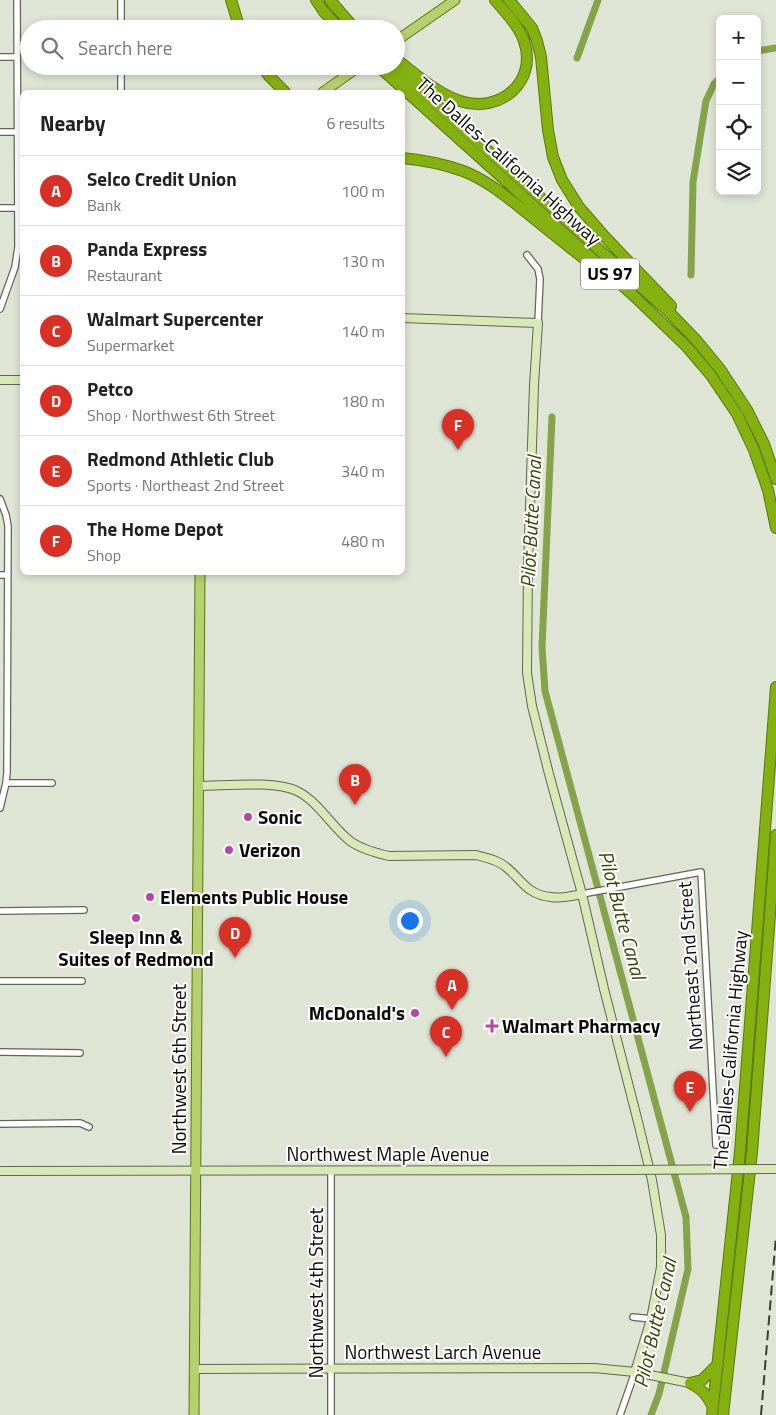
<!DOCTYPE html>
<html lang="en">
<head>
<meta charset="utf-8">
<style>
  :root { --surface:#fff; --page:#f2f2f2; --text:#222; --muted:#767676; --line:#e0e0e0; --accent:#d93025 }
  body { margin:0; font-family:"Titillium Web",sans-serif; background:var(--page); color:var(--text) }
  .controls { position:absolute; right:15px; top:15px; display:grid; overflow:hidden; border-radius:8px; box-shadow:0 2px 8px #0003 }
  .controls button { width:45px; height:45px; display:grid; place-items:center; padding:0; border:0; border-bottom:1px solid var(--line); background:var(--surface); color:var(--text); font:25px sans-serif }
  .you { position:absolute; left:409px; top:920px; width:18px; height:18px; margin:-12px; border:4px solid #fff; border-radius:50%; background:#1a73e8; box-shadow:0 0 0 8px #1a73e833 }
  .badge { display:grid; place-items:center; width:32px; height:32px; border-radius:50%; background:var(--accent); color:#fff; font-size:16px; font-weight:700 }
  .pin { position:absolute; translate:-50% -41px; filter:drop-shadow(0 1px 2px #0008) }
  .pin::after { content:''; position:absolute; top:26px; width:18px; height:15px; background:inherit; clip-path:polygon(0 0,100% 0,50% 100%) }
  .list { margin:0; padding:0; list-style:none }
  h2 { display:flex; justify-content:space-between; align-items:center; height:65px; margin:0; padding:0 20px; font-size:21px }
  h2 small { font-size:16px; font-weight:400; color:var(--muted) }
  .list li { display:grid; grid-template-columns:32px 1fr auto; gap:15px; align-items:center; box-sizing:border-box; height:70px; padding:0 20px; border-top:1px solid var(--line) }
  .list b { display:block; font-size:19px; white-space:nowrap }
  .list p { margin:0; font-size:16px; white-space:nowrap; color:var(--muted) }
  .list em { font-size:16px; font-style:normal; color:var(--muted) }
  .icon { flex:none; width:28px; height:28px; fill:none; stroke:currentColor; stroke-width:2; stroke-linecap:round; stroke-linejoin:round }
  .map { position:relative; flex:none; width:776px; height:1415px; overflow:hidden }
  .search { position:absolute; background:var(--surface); box-shadow:0 2px 8px #0003; left:20px; top:20px; width:385px; height:55px; display:flex; align-items:center; gap:12px; box-sizing:border-box; padding:0 18px; border-radius:28px; color:var(--muted); font-size:19px }
  .panel { position:absolute; background:var(--surface); box-shadow:0 2px 8px #0003; left:20px; top:90px; width:385px; height:485px; border-radius:8px }
  .map>svg:first-child { display:block }
  .lines { fill:none; stroke-linecap:round; stroke-linejoin:round }
  .canal { stroke:#84a34b; stroke-width:7 }
  .street-casing { stroke:#606657; stroke-width:8 }
  .secondary-casing { stroke:#606657; stroke-width:10 }
  .primary-casing { stroke:#5a770d; stroke-width:11 }
  .highway-casing { stroke:#5a770d; stroke-width:12 }
  .street { stroke:#fff; stroke-width:5.5 }
  .secondary { stroke:#dae8b7; stroke-width:8 }
  .primary { stroke:#b6d070; stroke-width:9 }
  .highway { stroke:#85b110; stroke-width:10 }
  .rail { stroke:#3a3e36; stroke-width:2; stroke-dasharray:10 5; stroke-linecap:butt }
  .secondary-bridge-casing { stroke:#606657; stroke-width:10; stroke-linecap:butt }
  .secondary-bridge { stroke:#dae8b7; stroke-width:8 }
  .poi-dot { fill:#b847a3; stroke:#fff; stroke-width:2 }
  .labels { text-anchor:middle; stroke-width:4; stroke-linejoin:round; paint-order:stroke }
  .shield { fill:#fff; stroke:#545551; stroke-width:1 }
  .shield-label { font-size:18px; font-weight:bold; fill:#0a0c07 }
  .street-label { font-size:19px; fill:#0a0c07; stroke:#fff }
  .poi-label { font-size:19px; font-weight:bold; fill:#0a0c07; stroke:#fff; text-anchor:start }
  .water-label { font-size:20px; font-style:italic; fill:#344804; stroke:#fff }
</style>
</head>
<body>
<div class="map">
<svg width="776" height="1415" viewBox="0 0 776 1415">
  <rect width="100%" height="100%" fill="#dee5d5"/>
  <g class="lines">
    <path class="canal" d="M757 51 776 48
      M577 58 598 0
      M691 275 693 182 706 101 714 84 720 78
      M552 417 542 647 545 691 686 1217 688 1269 659 1394 651 1415"/>
    <g class="street-casing">
      <path id="street" d="M121 0V29
        M0 57H17
        M121 66V92
        M0 132H22
        M0 208H18
        M527 255 538 269 540 279 538 323
        M0 309 15 267 18 247 17 0
        M0 499 6 515 8 526 7 772 6 783 0 808
        M0 575H8
        M6 783H52
        M582 894 701 872 716 1145
        M0 911 84 910
        M0 981H82
        M0 1052 80 1053
        M0 1124 80 1123 89 1127
        M633 1317 651 1319
        M331 1415V1170
        M620 1415 635 1372"/>
    </g>
    <g class="secondary-casing">
      <path id="secondary" d="M402 318 538 323 534 385 528 567 527 673 532 706 549 774 582 894 604 989 638 1122 652 1180 661 1235V1267L651 1319 635 1372
        M0 380H22
        M198 786C225 786 274 780 297 791 319 802 331 826 350 841 361 849 376 853 389 856L476 855C487 858 498 860 506 867 522 880 527 895 551 897 561 899 572 896 582 894
        M0 1171 628 1170
        M194 1369 594 1368 635 1372 690 1383"/>
    </g>
    <g class="primary-casing">
      <path id="primary" d="M396 41 455 0
        M323 92 360 66
        M194 1415 200 572"/>
    </g>
    <g class="highway-casing">
      <path id="highway" d="M231 0 240 29
        M316 0 324 12 340 29
        M330 0 355 29
        M509 0 532 28 537 41 541 57 548 130 553 157 562 180 579 207 605 237 671 306
        M396 59C416 74 436 93 460 101 500 114 538 82 524 41 519 26 505 12 495 0
        M262 66 269 76 285 92
        M378 66 634 296 687 347 710 374 737 414 754 450 768 490 776 528
        M393 66 668 311 697 341 720 369 747 410 764 444 776 479
        M402 158C423 160 444 164 463 171 487 180 508 198 527 213 545 228 563 242 582 257
        M690 1383 702 1380 718 1364
        M690 1383C703 1390 706 1394 713 1407
        M712 1415 740 1152 776 687
        M723 1415 752 1152 776 835"/>
    </g>
    <use href="#street" class="street"/>
    <use href="#secondary" class="secondary"/>
    <use href="#primary" class="primary"/>
    <use href="#highway" class="highway"/>
    <path class="rail" d="M761 1415 776 1236"/>
    <g class="secondary-bridge-casing">
      <path id="secondary-bridge" d="M628 1170 776 1169"/>
    </g>
    <use href="#secondary-bridge" class="secondary-bridge"/>
  </g>
  <g class="poi-dot">
    <circle cx="248" cy="817" r="5"/>
    <circle cx="229" cy="850" r="5"/>
    <circle cx="150" cy="897" r="5"/>
    <circle cx="136" cy="918" r="5"/>
    <circle cx="415" cy="1013" r="5"/>
    <path d="M489.5 1018.5h5v5h5v5h-5v5h-5v-5h-5v-5h5z"/>
  </g>
  <g class="labels">
    <rect class="shield" x="581" y="258.5" width="58" height="31" rx="4"/>
    <g class="shield-label">
      <text x="610" y="280">US 97</text>
    </g>
    <g class="street-label">
      <text transform="translate(509 161) rotate(42)" y="7">The Dalles-California Highway</text>
      <text transform="translate(690 966) rotate(-94)" y="7">Northeast 2nd Street</text>
      <text transform="translate(730 1050) rotate(-85)" y="7">The Dalles-California Highway</text>
      <text transform="translate(179 1069) rotate(-90)" y="7">Northwest 6th Street</text>
      <text x="388" y="1161">Northwest Maple Avenue</text>
      <text transform="translate(316 1293) rotate(-90)" y="7">Northwest 4th Street</text>
      <text x="443" y="1359">Northwest Larch Avenue</text>
    </g>
    <g class="poi-label">
      <text x="258" y="824">Sonic</text>
      <text x="239" y="857">Verizon</text>
      <text x="160" y="904">Elements Public House</text>
      <text x="136" y="944" text-anchor="middle">Sleep Inn &amp;<tspan x="136" dy="22">Suites of Redmond</tspan></text>
      <text x="405" y="1020" text-anchor="end">McDonald's</text>
      <text x="502" y="1033">Walmart Pharmacy</text>
    </g>
    <g class="water-label">
      <text transform="translate(531 522) rotate(-87)" y="7">Pilot Butte Canal</text>
      <text transform="translate(622 915) rotate(75)" y="7">Pilot Butte Canal</text>
      <text transform="translate(655 1323) rotate(-77)" y="7">Pilot Butte Canal</text>
    </g>
  </g>
</svg>
<div class="controls">
<button>+</button>
<button>−</button>
<button><svg class="icon" aria-label="locate" viewBox="0 0 24 24"><circle cx="12" cy="12" r="6"/><path d="M12 2v4M12 18v4M2 12h4M18 12h4"/></svg></button>
<button><svg class="icon" aria-label="layers" viewBox="0 0 24 24"><path d="M12 4l9 5-9 5-9-5zM3 14l9 5 9-5"/></svg></button>
</div>
<div class="you"></div>
<div class="pin badge" style="left:452px;top:1010px">A</div>
<div class="pin badge" style="left:355px;top:805px">B</div>
<div class="pin badge" style="left:446px;top:1057px">C</div>
<div class="pin badge" style="left:235px;top:958px">D</div>
<div class="pin badge" style="left:690px;top:1112px">E</div>
<div class="pin badge" style="left:458px;top:450px">F</div>
<div class="search"><svg class="icon" aria-label="search" viewBox="0 0 24 24"><circle cx="10" cy="10" r="6"/><path d="M15 15l6 6"/></svg>Search here</div>
<section class="panel">
<h2>Nearby<small>6 results</small></h2>
<ul class="list">
<li><span class="badge">A</span><div><b>Selco Credit Union</b><p>Bank</p></div><em>100 m</em></li>
<li><span class="badge">B</span><div><b>Panda Express</b><p>Restaurant</p></div><em>130 m</em></li>
<li><span class="badge">C</span><div><b>Walmart Supercenter</b><p>Supermarket</p></div><em>140 m</em></li>
<li><span class="badge">D</span><div><b>Petco</b><p>Shop · Northwest 6th Street</p></div><em>180 m</em></li>
<li><span class="badge">E</span><div><b>Redmond Athletic Club</b><p>Sports · Northeast 2nd Street</p></div><em>340 m</em></li>
<li><span class="badge">F</span><div><b>The Home Depot</b><p>Shop</p></div><em>480 m</em></li>
</ul>
</section>
</div>
</body>
</html>
